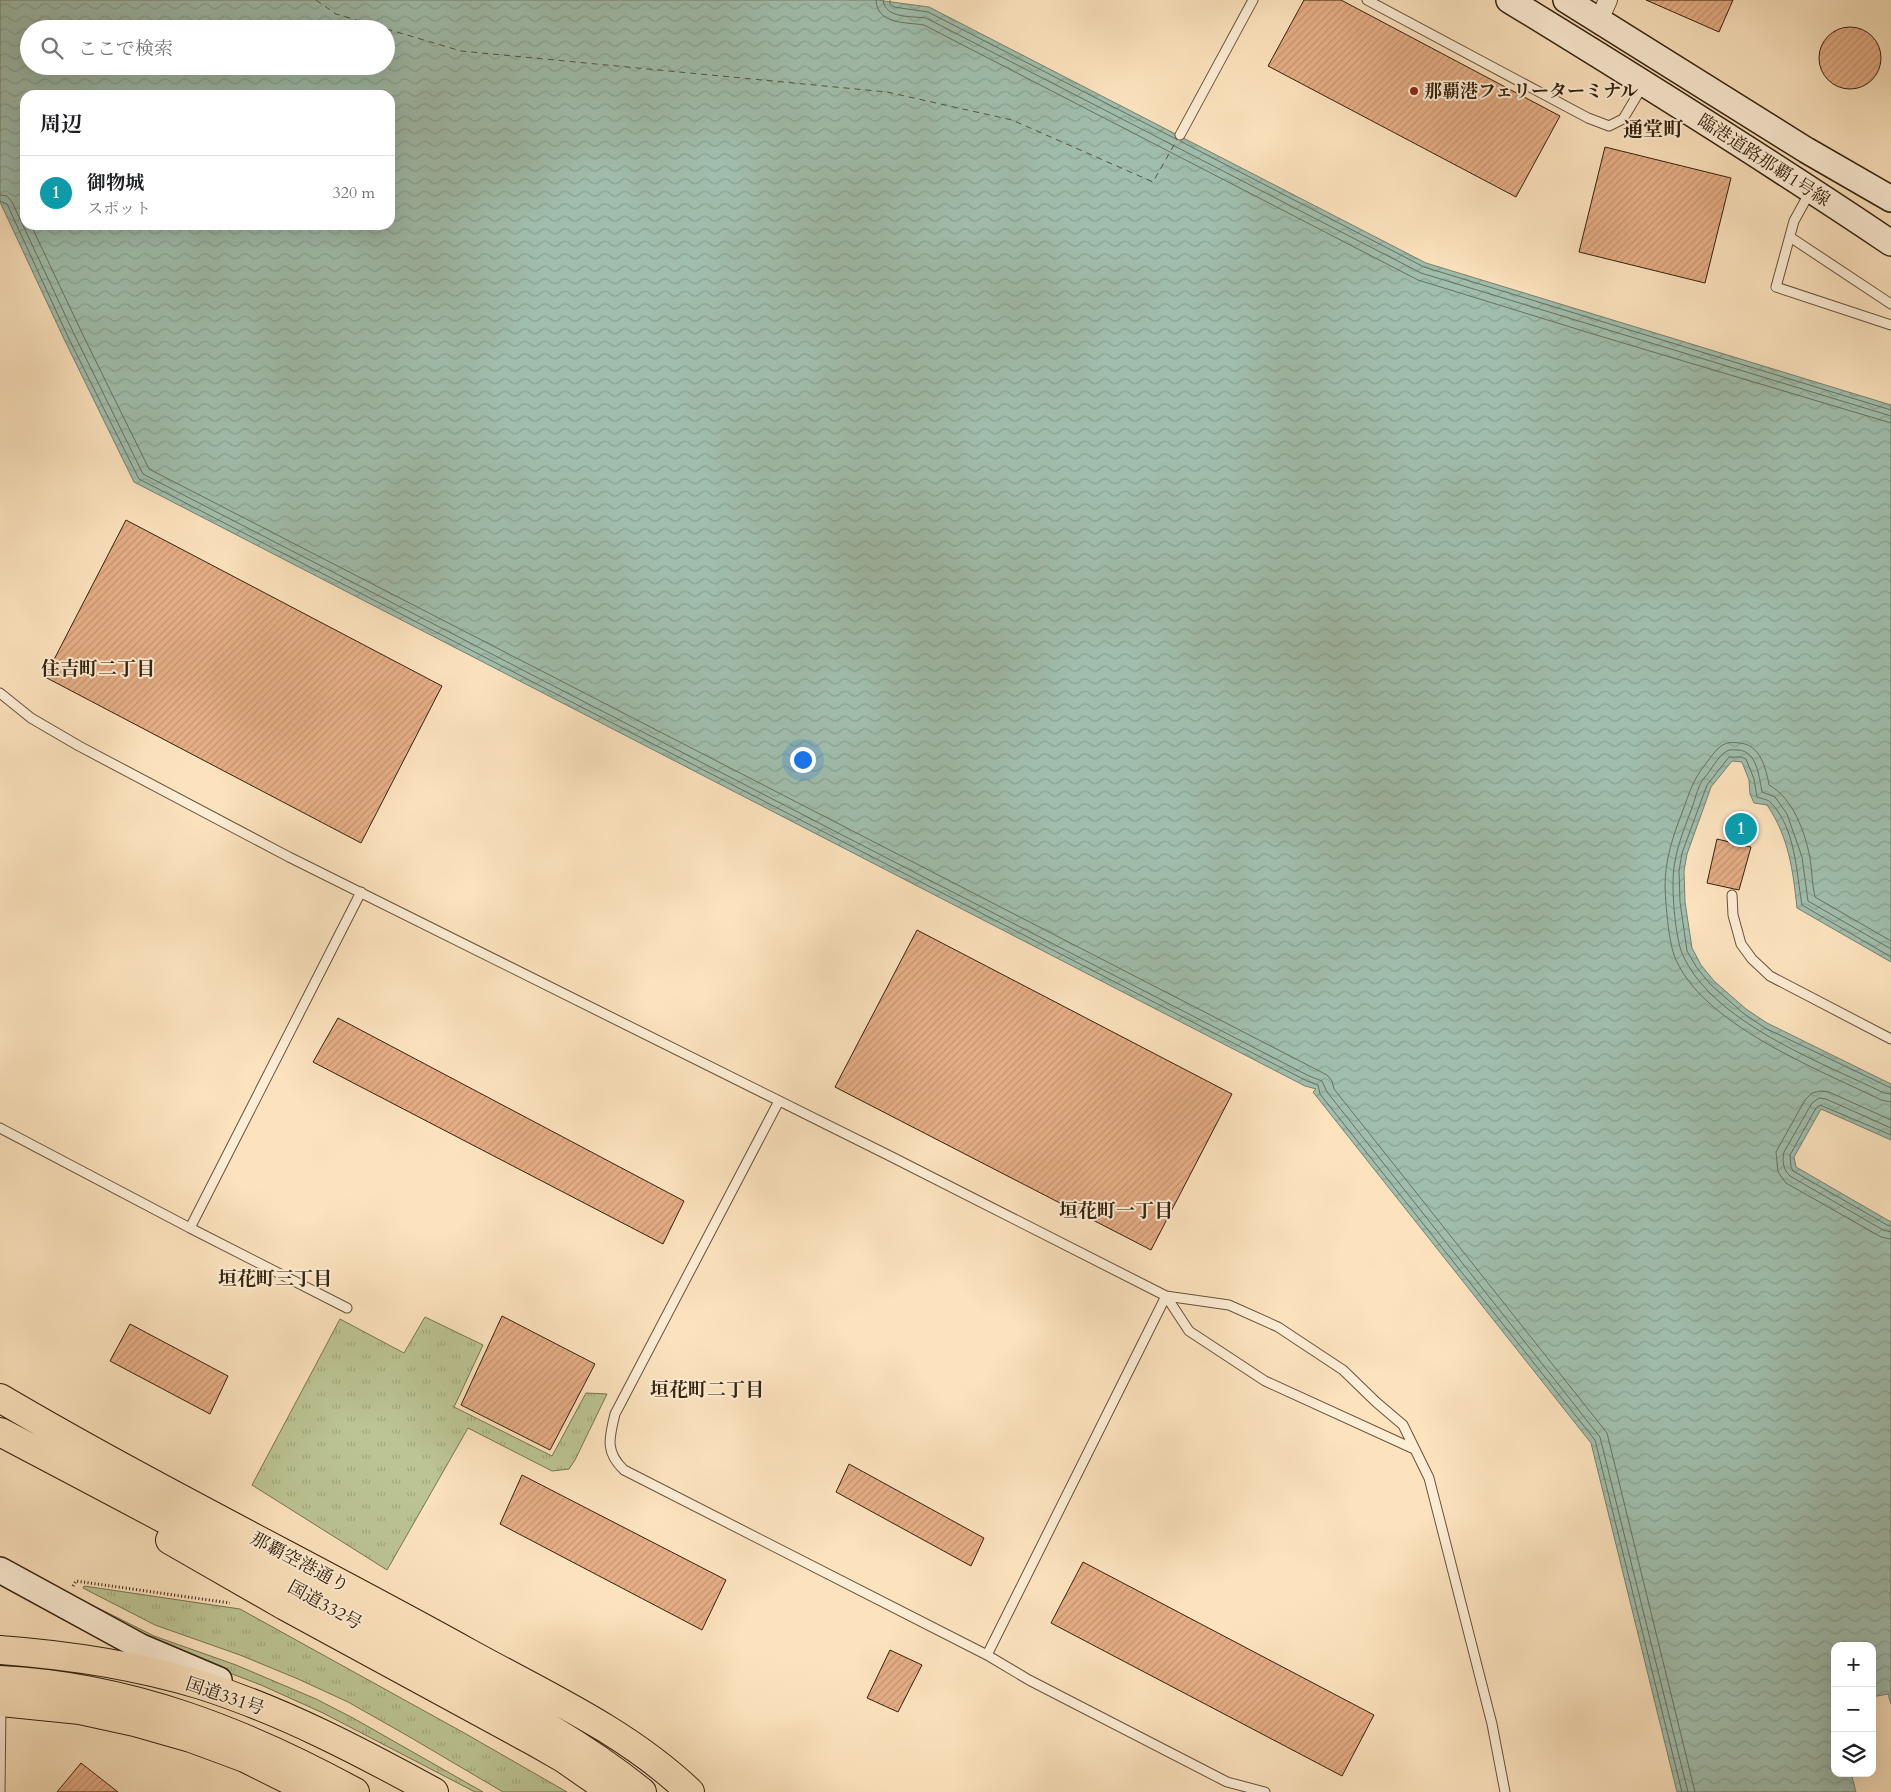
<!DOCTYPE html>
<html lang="ja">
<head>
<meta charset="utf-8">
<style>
  :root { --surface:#fff; --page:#f6f6f6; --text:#202124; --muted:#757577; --line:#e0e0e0; --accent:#ea580c }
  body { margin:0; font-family:Cardo,"Noto Serif JP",serif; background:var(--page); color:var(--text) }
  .controls { position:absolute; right:15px; bottom:15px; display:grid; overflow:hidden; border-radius:10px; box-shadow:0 5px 20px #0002 }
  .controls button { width:45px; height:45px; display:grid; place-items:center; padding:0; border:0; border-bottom:1px solid var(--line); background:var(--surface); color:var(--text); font:25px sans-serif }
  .you { position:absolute; left:802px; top:759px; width:18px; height:18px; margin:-12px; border:4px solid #fff; border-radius:50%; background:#1a73e8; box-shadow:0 0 0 8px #1a73e833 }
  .badge { display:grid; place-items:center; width:32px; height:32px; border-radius:50%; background:var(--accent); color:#fff; font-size:16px; font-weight:700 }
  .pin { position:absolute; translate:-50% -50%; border:2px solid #fff; box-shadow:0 1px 5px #0006 }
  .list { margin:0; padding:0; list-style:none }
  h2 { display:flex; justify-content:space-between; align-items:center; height:65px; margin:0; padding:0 20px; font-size:21px }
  h2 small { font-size:16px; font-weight:400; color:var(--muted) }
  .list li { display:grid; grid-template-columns:32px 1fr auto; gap:15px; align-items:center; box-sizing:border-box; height:75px; padding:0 20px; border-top:1px solid var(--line) }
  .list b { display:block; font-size:19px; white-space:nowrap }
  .list p { margin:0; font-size:16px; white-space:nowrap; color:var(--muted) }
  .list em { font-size:16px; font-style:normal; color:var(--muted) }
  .icon { flex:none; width:28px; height:28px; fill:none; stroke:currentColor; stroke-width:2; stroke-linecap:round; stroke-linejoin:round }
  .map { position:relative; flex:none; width:1891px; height:1792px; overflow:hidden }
  .search { position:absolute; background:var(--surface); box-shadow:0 5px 20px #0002; left:20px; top:20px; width:375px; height:55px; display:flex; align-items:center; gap:12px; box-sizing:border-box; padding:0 18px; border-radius:28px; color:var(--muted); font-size:19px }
  .panel { position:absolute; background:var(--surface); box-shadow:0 5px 20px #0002; left:20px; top:90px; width:375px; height:140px; border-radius:15px }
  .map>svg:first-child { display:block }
  .grass { fill:url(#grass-tufts); stroke:#787352 }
  .water { fill:url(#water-waves); stroke:#75806e; fill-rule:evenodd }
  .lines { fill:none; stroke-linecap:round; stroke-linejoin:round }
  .shore { stroke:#6a705e; stroke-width:1 }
  .ferry { stroke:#55513e; stroke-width:1; stroke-dasharray:6 5; stroke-linecap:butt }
  .building { fill:url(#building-hatch); stroke:#35220f }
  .lane-casing { stroke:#67523b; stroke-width:11 }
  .street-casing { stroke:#67523b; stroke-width:20 }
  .secondary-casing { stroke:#35220f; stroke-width:28 }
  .highway-casing { stroke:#35220f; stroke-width:30 }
  .path { stroke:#35220f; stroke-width:3; stroke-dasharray:1 2.5; stroke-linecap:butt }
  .lane { stroke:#fdedd5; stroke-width:9 }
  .street { stroke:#fdedd5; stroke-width:18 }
  .secondary { stroke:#fdedd5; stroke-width:25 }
  .highway { stroke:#fce3be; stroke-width:28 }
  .poi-dot { fill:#8f2418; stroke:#fdedd5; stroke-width:2 }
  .labels { text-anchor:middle; stroke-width:4; stroke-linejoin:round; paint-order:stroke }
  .poi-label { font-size:18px; font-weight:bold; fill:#35220f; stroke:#fdedd5; text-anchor:start }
  .street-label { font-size:18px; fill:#35220f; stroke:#fdedd5 }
  .neighbourhood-label { font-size:19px; font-weight:bold; fill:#35220f; stroke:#fdedd5 }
  .quarter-label { font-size:20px; font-weight:bold; fill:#35220f; stroke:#fdedd5 }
</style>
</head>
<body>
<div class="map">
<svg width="1891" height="1792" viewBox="0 0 1891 1792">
  <defs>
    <pattern id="grass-tufts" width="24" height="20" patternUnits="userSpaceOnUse" patternTransform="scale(1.25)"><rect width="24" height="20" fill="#bcc494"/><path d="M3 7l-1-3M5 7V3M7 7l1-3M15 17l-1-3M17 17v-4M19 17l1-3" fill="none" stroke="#a2a87e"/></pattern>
    <pattern id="water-waves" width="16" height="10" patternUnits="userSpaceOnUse" patternTransform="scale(1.25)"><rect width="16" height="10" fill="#a0bead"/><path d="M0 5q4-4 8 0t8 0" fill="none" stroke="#8aa394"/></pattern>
    <pattern id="building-hatch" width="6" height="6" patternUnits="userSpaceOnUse" patternTransform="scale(1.25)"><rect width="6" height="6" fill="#e6ae86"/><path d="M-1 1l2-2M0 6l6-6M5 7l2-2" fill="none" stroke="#c69572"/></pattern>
  </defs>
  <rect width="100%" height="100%" fill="#fce3be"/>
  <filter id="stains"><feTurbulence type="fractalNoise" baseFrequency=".004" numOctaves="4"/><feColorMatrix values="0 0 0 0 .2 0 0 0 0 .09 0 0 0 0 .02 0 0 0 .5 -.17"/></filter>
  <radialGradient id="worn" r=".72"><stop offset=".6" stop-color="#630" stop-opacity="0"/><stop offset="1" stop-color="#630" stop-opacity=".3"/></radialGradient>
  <path class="grass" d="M425 1317 483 1345 454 1407 552 1456 586 1393 607 1394 575 1460 569 1469 552 1471 468 1428 387 1570 252 1485 340 1319 404 1353Z
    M84 1586 240 1609 466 1734 567 1792H503L408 1736 348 1702 298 1679 240 1655 155 1625 83 1588Z
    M78 1598 154 1636 236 1665 316 1699 353 1718 483 1792H475L323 1713 261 1685 185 1656 77 1601Z"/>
  <path class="water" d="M0 0H877L929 7 1426 263 1891 405V962L1797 908C1793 871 1789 837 1767 805L1754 803 1750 794 1749 780 1742 762 1732 761 1711 787 1687 854 1684 871 1685 902 1692 948 1701 965 1714 981 1746 1009 1767 1023 1891 1084V1140L1821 1109 1794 1157 1796 1167 1891 1222V1704L1888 1694 1872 1697V1646H1835V1773H1851L1856 1792H1677L1591 1443 1313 1092 1316 1089 1305 1086 134 482 65 341 0 202ZM29 29H386V66H29ZM25 95H390V225H25Z"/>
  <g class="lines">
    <path class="shore" d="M876 0C877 25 906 22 924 25L1418 280 1593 334 1891 423
      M883 0C885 19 912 16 926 18L1421 273 1891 416
      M890 0V4L894 7 928 12 1176 139
      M1180 141 1424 267 1891 410
      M0 195 7 196 12 202 75 336 143 474 1309 1076 1322 1081 1327 1092 1600 1437 1688 1792
      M0 201 7 204 69 339 139 479 1307 1081 1318 1085 1320 1094 1595 1440 1682 1792
      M31 225 82 333 149 469 1327 1075 1332 1081 1334 1089 1607 1433 1695 1792
      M1891 941 1815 897C1812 884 1812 871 1810 858 1805 832 1793 798 1769 785 1766 768 1760 744 1739 743 1733 742 1727 742 1721 746 1714 751 1709 760 1704 766 1693 780 1689 794 1683 810 1673 836 1665 859 1665 887 1666 906 1668 937 1674 955 1700 1024 1818 1069 1881 1100L1891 1102
      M1891 949 1808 901 1802 857 1787 814 1775 797 1762 792C1759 776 1757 751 1738 750 1734 750 1730 749 1727 751 1718 756 1711 770 1705 777 1698 785 1696 796 1693 805 1683 832 1672 857 1673 886 1673 902 1676 939 1682 953 1711 1022 1821 1062 1884 1093L1891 1094
      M1891 957 1802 905C1796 872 1796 829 1771 803 1768 799 1762 799 1757 797L1754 779 1746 759 1741 757H1729L1707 785 1682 853 1679 871 1680 902 1687 951 1697 968 1710 984 1743 1013 1765 1028 1891 1088
      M1891 1120 1829 1092 1821 1091 1812 1093 1805 1100 1776 1152 1778 1172 1786 1183 1881 1237 1891 1239
      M1891 1128 1826 1099 1819 1098 1812 1103 1784 1152C1782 1160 1783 1170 1790 1176L1883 1230 1891 1232
      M1891 1135 1820 1105 1816 1108 1790 1155 1791 1167 1793 1171 1887 1225 1891 1226"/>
    <path class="ferry" d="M316 0 336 14 461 51 887 92 1012 120 1153 182 1178 138"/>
  </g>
  <path class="building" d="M1304 0H1341L1560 116 1516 197 1268 66Z
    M1646 0H1733L1719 32Z
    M1819 58a31 31 0 1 1 62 0a31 31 0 1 1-62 0Z
    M1605 147 1731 178 1705 283 1579 252Z
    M126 520 442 686 361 843 45 677Z
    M1717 839 1751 847 1739 890 1707 883Z
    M917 930 1232 1094 1151 1250 835 1087Z
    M338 1018 684 1201 663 1244 313 1062Z
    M502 1316 595 1364 550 1450 461 1405Z
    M130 1324 228 1376 210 1414 110 1361Z
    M849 1464 984 1538 971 1566 836 1492Z
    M522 1475 726 1580 702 1630 500 1524Z
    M1083 1562 1374 1715 1342 1776 1051 1623Z
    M890 1650 922 1665 898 1712 867 1698Z
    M81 1763 118 1792H57Z"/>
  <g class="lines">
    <g class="lane-casing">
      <path id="lane" d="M1367 0 1588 118 1609 126 1623 119 1644 84
        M1180 135 1253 0
        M1810 192 1794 221 1776 287 1891 325
        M1790 237 1891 304
        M0 693 31 718 79 746 289 857 890 1156 1166 1296 1229 1305 1278 1327 1343 1370 1376 1402 1403 1425 1429 1478 1492 1724 1505 1792
        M1732 895 1733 915 1741 944 1752 959 1770 976 1891 1039
        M779 1101 615 1414C609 1438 605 1452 624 1470L987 1655 1029 1680 1227 1782 1265 1792
        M0 1128 190 1228 361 892
        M190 1228 347 1308
        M1166 1296 1189 1331 1265 1381 1414 1449
        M987 1655 1166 1296
        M0 1792 1 1705"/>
    </g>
    <g class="street-casing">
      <path id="street" d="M1599 20 1608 0"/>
    </g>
    <g class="secondary-casing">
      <path id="secondary" d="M1509 0C1638 79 1766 159 1891 243
        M1566 0 1806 150 1891 199
        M0 1570 141 1647 219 1680"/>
    </g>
    <g class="highway-casing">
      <path id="highway" d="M0 1398C153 1488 312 1566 467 1652 543 1694 626 1731 690 1792
        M0 1432C133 1502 265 1572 397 1644 480 1690 568 1732 642 1792
        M170 1540 285 1606 535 1742 563 1758 612 1792
        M0 1650C68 1655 135 1665 201 1685 283 1711 359 1751 434 1792
        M0 1680C128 1686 243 1731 355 1792
        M0 1702 80 1710 135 1722 191 1738 245 1758 313 1792"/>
    </g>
    <path class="path" d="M73 1586 76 1581 230 1603"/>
    <use href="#lane" class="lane"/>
    <use href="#street" class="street"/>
    <use href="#secondary" class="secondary"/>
    <use href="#highway" class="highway"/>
  </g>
  <circle class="poi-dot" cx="1414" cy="91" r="5"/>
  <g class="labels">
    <g class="poi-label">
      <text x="1424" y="97">那覇港フェリーターミナル</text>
    </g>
    <g class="street-label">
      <text transform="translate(1764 160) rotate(33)" y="6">臨港道路那覇1号線</text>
      <text transform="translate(300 1562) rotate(28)" y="6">那覇空港通り</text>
      <text transform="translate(325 1605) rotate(29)" y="6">国道332号</text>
      <text transform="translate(225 1696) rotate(19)" y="6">国道331号</text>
    </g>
    <g class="neighbourhood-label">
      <text x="98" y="675">住吉町二丁目</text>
      <text x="1116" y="1217">垣花町一丁目</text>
      <text x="275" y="1285">垣花町三丁目</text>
      <text x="707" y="1396">垣花町二丁目</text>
    </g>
    <g class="quarter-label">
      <text x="1653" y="136">通堂町</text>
    </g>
  </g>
  <rect width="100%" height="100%" filter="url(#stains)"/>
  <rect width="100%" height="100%" fill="url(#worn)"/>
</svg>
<div class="controls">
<button>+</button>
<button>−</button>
<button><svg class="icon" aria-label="layers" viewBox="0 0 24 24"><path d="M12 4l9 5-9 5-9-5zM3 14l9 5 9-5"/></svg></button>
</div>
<div class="you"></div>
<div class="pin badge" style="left:1741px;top:829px;background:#0f9aa8">1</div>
<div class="search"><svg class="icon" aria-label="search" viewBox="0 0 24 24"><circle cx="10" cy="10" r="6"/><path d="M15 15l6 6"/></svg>ここで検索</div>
<section class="panel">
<h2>周辺<small></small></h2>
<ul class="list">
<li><span class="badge" style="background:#0f9aa8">1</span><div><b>御物城</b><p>スポット</p></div><em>320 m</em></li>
</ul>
</section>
</div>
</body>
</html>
